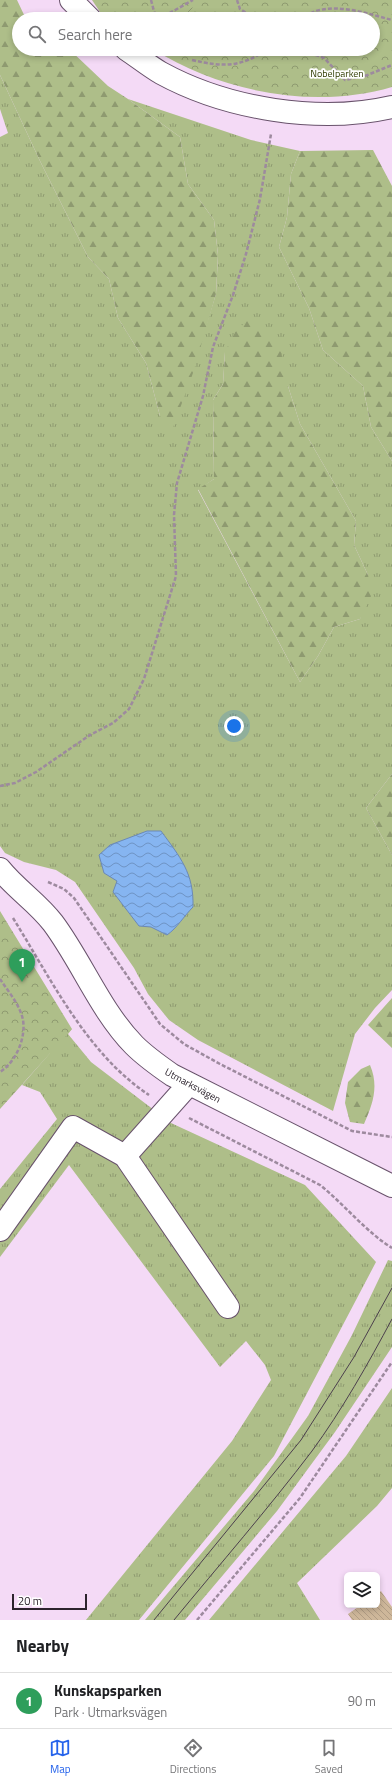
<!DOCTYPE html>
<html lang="en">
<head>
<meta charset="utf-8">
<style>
  :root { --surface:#fff; --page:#f6f6f6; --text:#202124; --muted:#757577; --line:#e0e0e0; --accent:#2563eb }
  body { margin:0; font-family:"Titillium Web",sans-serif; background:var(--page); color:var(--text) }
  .controls { position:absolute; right:12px; bottom:12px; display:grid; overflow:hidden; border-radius:6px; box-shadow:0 2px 6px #0003 }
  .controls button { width:36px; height:36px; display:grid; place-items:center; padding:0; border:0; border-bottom:1px solid var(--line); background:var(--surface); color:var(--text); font:20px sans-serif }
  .scale { position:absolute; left:12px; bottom:10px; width:75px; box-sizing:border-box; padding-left:4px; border:2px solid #2c232d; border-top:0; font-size:11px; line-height:14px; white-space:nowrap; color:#2c232d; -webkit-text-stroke:3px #fff; paint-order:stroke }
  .you { position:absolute; left:234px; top:726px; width:14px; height:14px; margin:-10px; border:3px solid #fff; border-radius:50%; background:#1a73e8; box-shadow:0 0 0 6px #1a73e833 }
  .badge { display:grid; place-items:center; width:26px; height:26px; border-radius:50%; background:var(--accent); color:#fff; font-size:13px; font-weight:700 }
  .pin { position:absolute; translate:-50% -33px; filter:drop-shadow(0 1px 2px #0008) }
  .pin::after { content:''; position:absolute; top:21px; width:14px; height:12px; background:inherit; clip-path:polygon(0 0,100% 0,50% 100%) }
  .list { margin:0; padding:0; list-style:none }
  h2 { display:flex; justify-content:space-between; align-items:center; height:52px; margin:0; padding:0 16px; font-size:17px }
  h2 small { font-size:13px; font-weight:400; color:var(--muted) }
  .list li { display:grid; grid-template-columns:26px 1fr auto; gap:12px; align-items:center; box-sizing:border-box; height:56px; padding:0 16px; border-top:1px solid var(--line) }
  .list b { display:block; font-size:15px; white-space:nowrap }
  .list p { margin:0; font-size:13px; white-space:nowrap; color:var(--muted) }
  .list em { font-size:13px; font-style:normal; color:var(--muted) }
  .icon { flex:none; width:22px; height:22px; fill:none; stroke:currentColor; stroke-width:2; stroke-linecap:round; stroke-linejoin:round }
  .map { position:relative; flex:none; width:392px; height:1620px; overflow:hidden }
  .search { position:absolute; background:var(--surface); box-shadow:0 2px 6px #0003; left:12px; right:12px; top:12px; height:44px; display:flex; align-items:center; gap:10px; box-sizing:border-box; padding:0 14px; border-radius:22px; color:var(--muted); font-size:15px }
  .sheet { height:108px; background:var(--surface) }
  nav { display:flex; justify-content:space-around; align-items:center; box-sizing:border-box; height:56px; border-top:1px solid var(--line); background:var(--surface); font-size:11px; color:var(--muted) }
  nav a { display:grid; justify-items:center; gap:2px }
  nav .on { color:var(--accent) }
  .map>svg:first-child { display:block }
  .grass { fill:url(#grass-tufts); fill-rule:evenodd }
  .forest { fill:url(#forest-firs) }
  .park { fill:url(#park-crowns) }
  .garden { fill:url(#garden-furrows) }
  .water { fill:url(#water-waves); stroke:#6b89b6 }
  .building { fill:url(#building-back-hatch) }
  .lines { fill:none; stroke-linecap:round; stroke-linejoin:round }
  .minor-casing { stroke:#68526b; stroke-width:24 }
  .path { stroke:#9d8a9e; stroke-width:2.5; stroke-dasharray:4 2; stroke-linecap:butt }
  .minor { stroke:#fff; stroke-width:22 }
  .tram { stroke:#4c404d; stroke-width:1 }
  .labels { text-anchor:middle; stroke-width:3.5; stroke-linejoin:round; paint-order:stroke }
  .park-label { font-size:10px; fill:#323e05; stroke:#fff }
  .street-label { font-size:10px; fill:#2c232d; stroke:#fff }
</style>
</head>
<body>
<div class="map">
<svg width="392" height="1620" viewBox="0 0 392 1620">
  <defs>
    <pattern id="grass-tufts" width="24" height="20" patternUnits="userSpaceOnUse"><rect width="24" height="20" fill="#aebe89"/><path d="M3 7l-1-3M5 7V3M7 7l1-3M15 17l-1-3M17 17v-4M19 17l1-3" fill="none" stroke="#8e9a70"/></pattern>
    <pattern id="forest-firs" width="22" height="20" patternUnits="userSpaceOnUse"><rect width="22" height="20" fill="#aebe89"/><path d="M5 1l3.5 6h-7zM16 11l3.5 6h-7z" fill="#8e9a70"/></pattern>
    <pattern id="park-crowns" width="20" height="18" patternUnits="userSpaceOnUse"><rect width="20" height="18" fill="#aebe89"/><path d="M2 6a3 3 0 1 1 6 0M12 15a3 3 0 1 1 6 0" fill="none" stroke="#8e9a70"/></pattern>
    <pattern id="garden-furrows" width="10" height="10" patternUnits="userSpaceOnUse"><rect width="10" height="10" fill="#aebe89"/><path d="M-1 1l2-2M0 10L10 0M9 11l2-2" fill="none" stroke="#8e9a70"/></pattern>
    <pattern id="water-waves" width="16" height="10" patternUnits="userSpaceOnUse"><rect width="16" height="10" fill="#86b5f1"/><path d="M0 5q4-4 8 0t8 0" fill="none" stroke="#6e93c4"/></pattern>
    <pattern id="building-back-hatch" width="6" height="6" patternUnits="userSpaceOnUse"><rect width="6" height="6" fill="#ceb79a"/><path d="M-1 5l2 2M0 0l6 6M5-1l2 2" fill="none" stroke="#b19d85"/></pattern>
  </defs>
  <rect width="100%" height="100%" fill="#f4daf6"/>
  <path class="grass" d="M0 75 40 161 88 257 109 279 118 318 146 363 160 416 206 326 216 294 218 255 214 220 188 184 180 137 128 99 251 140 300 151 291 174 287 217 279 247 309 308 323 350 363 386 371 427 392 461V774L366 808 392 855V990L375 1008 355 1034 333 1111 198 1040 169 1020 148 994 134 968 75 882 56 870 24 862 5 853 0 846V137L8 133 0 109ZM225 352 288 386 300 424 356 521 354 545 368 575 360 619 334 627 318 656 300 682 198 490 214 479 213 400 223 384Z
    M72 1029 68 1034 91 1062 171 1123 305 1185 376 1262 274 1456 139 1620H86L232 1441 271 1380 265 1365 246 1341 220 1367 69 1165 0 1257V1189L57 1119 40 1092 22 1085 50 1053 42 1042Z
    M388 1260 392 1261V1347L335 1432 277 1511 185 1620H145L254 1491 308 1416 352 1335Z
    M392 1388V1488L377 1506 297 1583 320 1620H209L346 1456Z"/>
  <path class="forest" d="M0 0H17L26 19H19V49H69L108 86 128 99 180 137 188 184 214 220 218 255 216 294 193 373 172 430 160 416 146 363 118 318 109 279 88 257 40 161 0 75Z
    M373 150 392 186V461L371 427 363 386 323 350 309 308 279 247 287 217 291 174 300 151Z
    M250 318 278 338 288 386 300 424 356 521 354 545 368 575 372 594 360 619 334 627 318 656 300 682 198 489 214 479 213 400 223 384 225 352 235 332Z
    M392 774V855L366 808Z
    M392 998V1048L368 1025Z
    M370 1065C379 1086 373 1104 364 1124L350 1122 345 1103 348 1082 361 1069Z"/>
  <path class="park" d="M92 0H392V87C314 110 221 92 153 49H373V19H109L100 12Z
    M0 911 72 1029 0 1109Z"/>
  <path class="garden" d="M192 5 193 11 190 19H173L171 17Z"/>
  <path class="water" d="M147 831H161C180 857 194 873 193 907 184 916 177 928 167 935L151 927 139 926 113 892 117 881 104 873 99 855 110 845Z"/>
  <path class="building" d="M381 1591 392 1607V1620H352L348 1614 361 1605H377V1594Z"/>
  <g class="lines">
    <g class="minor-casing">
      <path id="minor" d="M71 0 90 19
        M126 49C138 57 149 66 161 73 227 109 319 124 392 107
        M0 869C16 889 38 903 53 923 82 962 100 1010 134 1045 146 1057 159 1066 172 1075L392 1186
        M125 1156 228 1307
        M0 1230 73 1127 125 1156 189 1084"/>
    </g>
    <path class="path" d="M151 0 156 19
      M237 0 240 9 256 19
      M159 19 193 0
      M300 19C306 16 313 11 320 10 344 5 369 14 392 20
      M177 49 186 56
      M293 49 300 54H313L324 58 345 80 365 76 392 65
      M192 60C222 67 241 68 267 49
      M0 786 15 783 36 772 90 735 113 723 129 709 144 679 176 576 174 515 177 483 203 396 213 347 233 295 246 254 260 199 271 134
      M48 882 64 889 74 898 160 1024 184 1044 220 1064 352 1131 392 1137
      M13 918C51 979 87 1054 149 1095
      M0 979C8 991 20 1005 23 1020 26 1038 16 1062 0 1072
      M189 1118 320 1185C345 1205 365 1231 392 1248
      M197 1620 300 1498 392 1362"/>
    <use href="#minor" class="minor"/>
    <path class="tram" d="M154 1620 301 1440 354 1357 392 1288
      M174 1620C220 1564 268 1509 312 1451 342 1410 368 1364 392 1319"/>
  </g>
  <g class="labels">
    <g class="park-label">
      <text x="337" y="77">Nobelparken</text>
    </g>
    <g class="street-label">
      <text transform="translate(193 1085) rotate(28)" y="4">Utmarksvägen</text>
    </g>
  </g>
</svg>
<div class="controls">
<button><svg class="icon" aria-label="layers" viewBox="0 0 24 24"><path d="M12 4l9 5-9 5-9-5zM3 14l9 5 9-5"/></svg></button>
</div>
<div class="scale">20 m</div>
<div class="you"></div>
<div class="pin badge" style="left:22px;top:982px;background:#2e9e5b">1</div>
<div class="search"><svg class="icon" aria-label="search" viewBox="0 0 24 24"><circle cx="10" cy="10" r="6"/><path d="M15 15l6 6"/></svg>Search here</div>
</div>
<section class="sheet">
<h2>Nearby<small></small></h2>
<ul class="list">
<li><span class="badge" style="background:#2e9e5b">1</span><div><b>Kunskapsparken</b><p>Park · Utmarksvägen</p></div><em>90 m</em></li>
</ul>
</section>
<nav>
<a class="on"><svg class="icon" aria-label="map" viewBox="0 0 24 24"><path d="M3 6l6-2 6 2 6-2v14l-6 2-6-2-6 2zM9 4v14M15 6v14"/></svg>Map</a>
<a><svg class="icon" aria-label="directions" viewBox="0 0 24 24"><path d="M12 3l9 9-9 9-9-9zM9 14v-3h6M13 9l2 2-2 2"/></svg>Directions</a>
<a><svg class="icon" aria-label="saved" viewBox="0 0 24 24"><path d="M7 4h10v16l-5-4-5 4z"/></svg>Saved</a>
</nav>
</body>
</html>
